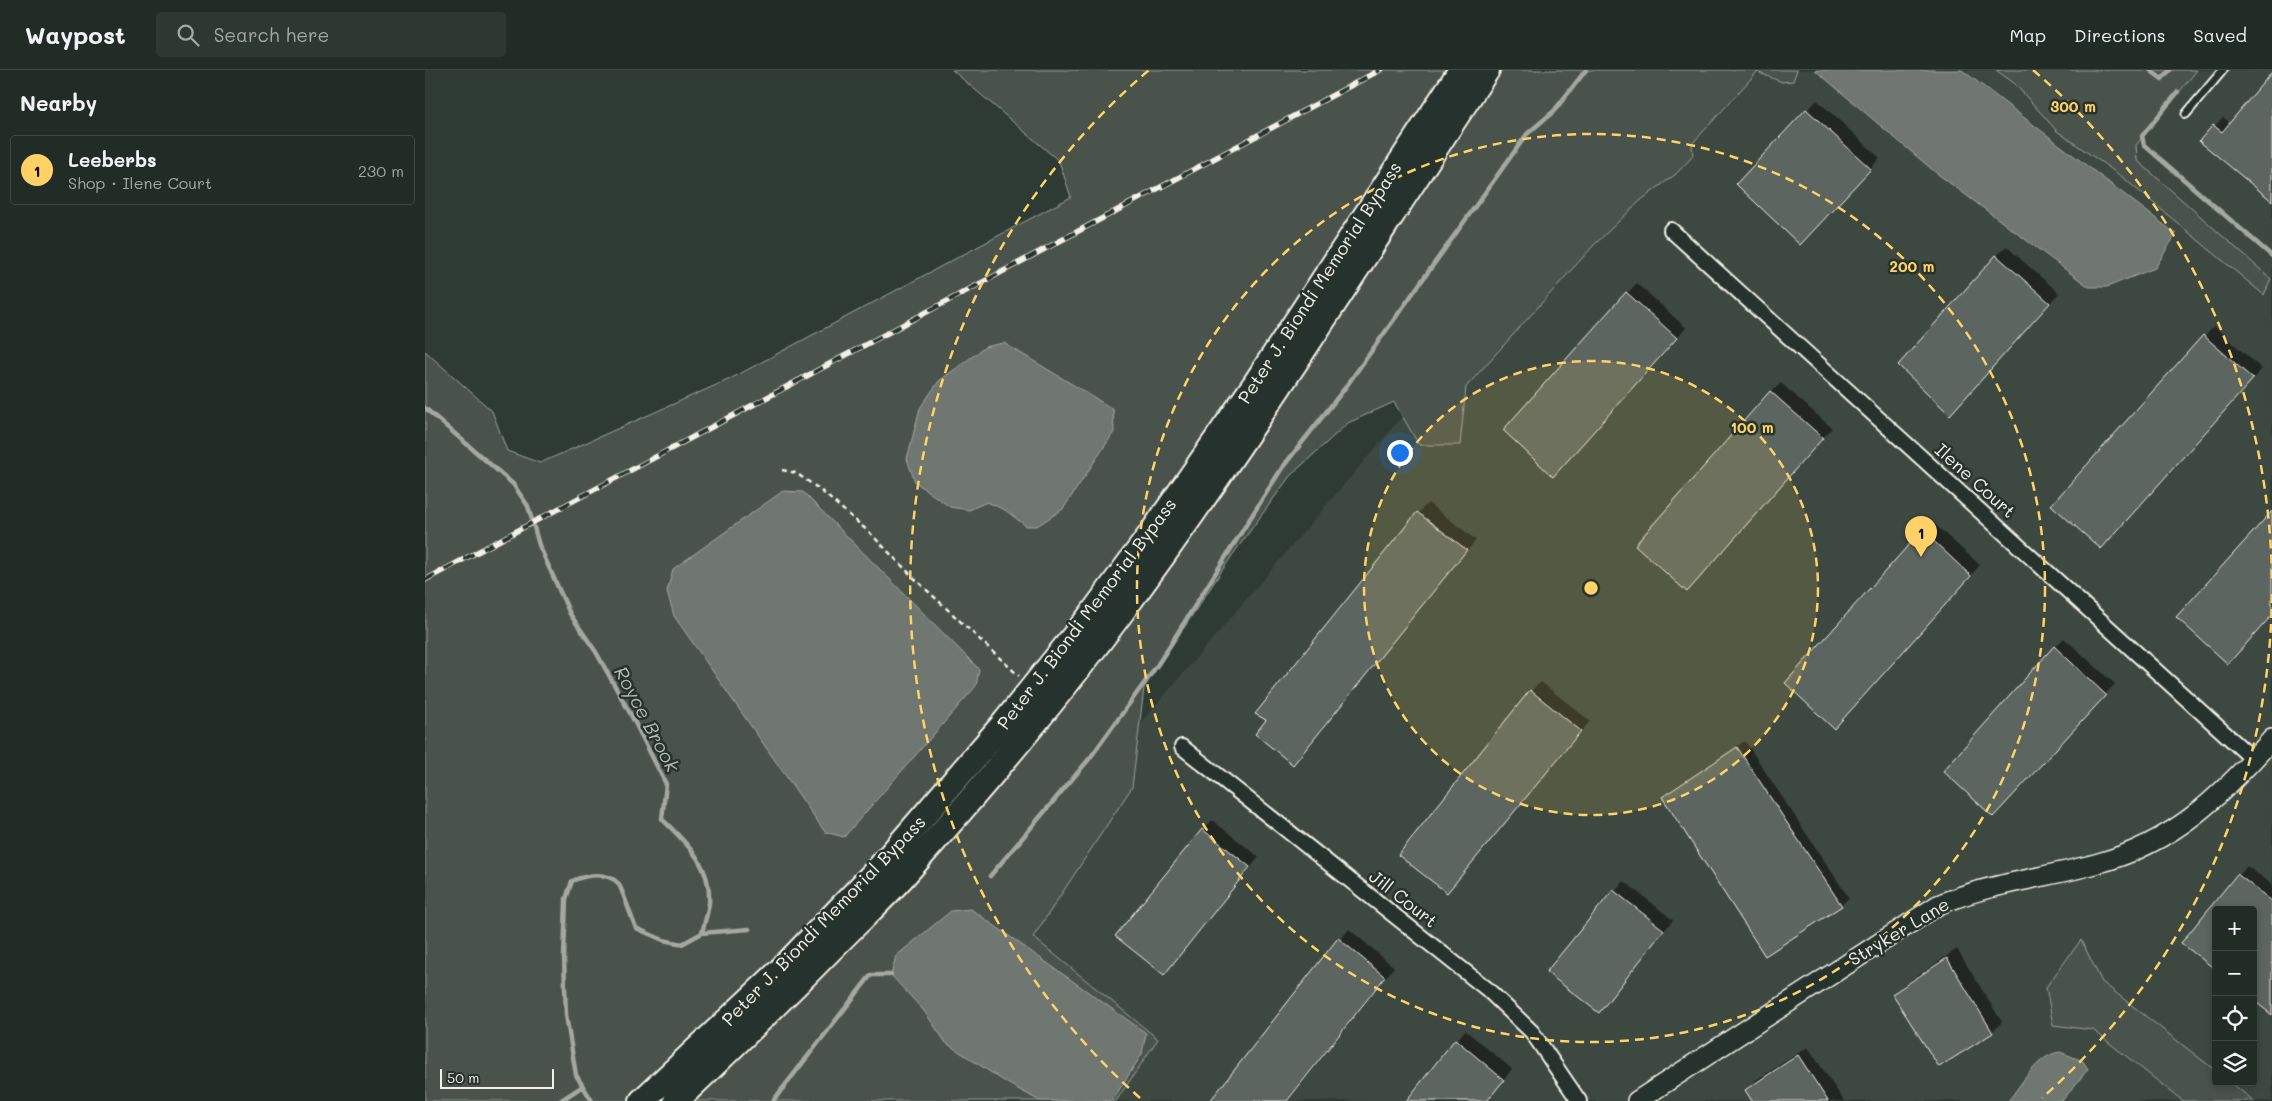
<!DOCTYPE html>
<html lang="en">
<head>
<meta charset="utf-8">
<style>
  :root { --surface:#222c27; --page:#2e3833; --text:#f1f3f6; --muted:#a2a7a7; --line:#3f4844; --accent:#ffd166 }
  body { margin:0; font-family:Mali,sans-serif; background:var(--page); color:var(--text) }
  .controls { position:absolute; right:15px; bottom:15px; display:grid; overflow:hidden; border-radius:5px; box-shadow:0 2px 8px #0003 }
  .controls button { width:45px; height:45px; display:grid; place-items:center; padding:0; border:0; border-bottom:1px solid var(--line); background:var(--surface); color:var(--text); font:25px sans-serif }
  .scale { position:absolute; left:15px; bottom:12px; width:114px; box-sizing:border-box; padding-left:5px; border:2px solid #f4f1e8; border-top:0; font-size:14px; line-height:18px; white-space:nowrap; color:#f4f1e8; -webkit-text-stroke:4px #26332d; paint-order:stroke }
  .you { position:absolute; left:974px; top:382px; width:18px; height:18px; margin:-12px; border:4px solid #fff; border-radius:50%; background:#1a73e8; box-shadow:0 0 0 8px #1a73e833 }
  .badge { display:grid; place-items:center; width:32px; height:32px; border-radius:50%; background:var(--accent); color:#111; font-size:16px; font-weight:700 }
  .pin { position:absolute; translate:-50% -41px; filter:drop-shadow(0 1px 2px #0008) }
  .pin::after { content:''; position:absolute; top:26px; width:18px; height:15px; background:inherit; clip-path:polygon(0 0,100% 0,50% 100%) }
  .list { margin:0; padding:0; list-style:none }
  h2 { display:flex; justify-content:space-between; align-items:center; height:65px; margin:0; padding:0 20px; font-size:21px }
  h2 small { font-size:16px; font-weight:400; color:var(--muted) }
  .list li { display:grid; grid-template-columns:32px 1fr auto; gap:15px; align-items:center; box-sizing:border-box; height:70px; margin:0 10px 10px; padding:0 10px; border:1px solid var(--line); border-radius:5px }
  .list b { display:block; font-size:19px; white-space:nowrap }
  .list p { margin:0; font-size:16px; white-space:nowrap; color:var(--muted) }
  .list em { font-size:16px; font-style:normal; color:var(--muted) }
  .icon { flex:none; width:28px; height:28px; fill:none; stroke:currentColor; stroke-width:2; stroke-linecap:round; stroke-linejoin:round }
  .map { position:relative; flex:none; width:1847px; height:1031px; overflow:hidden }
  header { display:flex; align-items:center; gap:30px; box-sizing:border-box; height:70px; padding:0 25px; background:var(--surface); border-bottom:1px solid var(--line) }
  header strong { font-size:24px }
  nav { display:flex; gap:28px; margin-inline-start:auto; font-size:18px }
  .search { width:350px; height:45px; background:var(--page); display:flex; align-items:center; gap:12px; box-sizing:border-box; padding:0 18px; border-radius:5px; color:var(--muted); font-size:19px }
  main { display:flex }
  aside { flex:1; background:var(--surface) }
  .map>svg:first-child { display:block }
  .built { fill:#3c4841; fill-rule:evenodd }
  .green { fill:#48524c; stroke:#9ea29a }
  .water { fill:#6f7770; stroke:#a4a8a0 }
  .shadow { fill:#0007 }
  .lines { fill:none; stroke-linecap:round; stroke-linejoin:round }
  .stream { stroke:#a4a8a0; stroke-width:4.5 }
  .building { fill:#5c655e; stroke:#f4f1e8 }
  .lane-casing { stroke:#f4f1e8; stroke-width:11 }
  .street-casing { stroke:#f4f1e8; stroke-width:18 }
  .secondary-casing { stroke:#f4f1e8; stroke-width:22 }
  .highway-casing { stroke:#f4f1e8; stroke-width:28 }
  .path { stroke:#f4f1e8; stroke-width:2.5; stroke-dasharray:5 4; stroke-linecap:butt }
  .lane { stroke:#26332d; stroke-width:7 }
  .street { stroke:#26332d; stroke-width:14 }
  .secondary { stroke:#26332d; stroke-width:19 }
  .highway { stroke:#26332d; stroke-width:24 }
  .rail-casing { stroke:#f4f1e8; stroke-width:5.5 }
  .rail { stroke:#26332d; stroke-width:4; stroke-dasharray:11; stroke-linecap:butt }
  .ring { fill:none; stroke:#ffd166; stroke-width:2.5; stroke-dasharray:9 6 }
  .labels { text-anchor:middle; stroke-width:5; stroke-linejoin:round; paint-order:stroke }
  .street-label { font-size:18px; fill:#f4f1e8; stroke:#26332d }
  .water-label { font-size:19px; font-style:italic; fill:#b8bab2; stroke:#26332d }
  .centre { fill:#ffd166; stroke:#26332d; stroke-width:2.5 }
  .ring-label { font-size:15px; text-anchor:middle; font-weight:bold; fill:#ffd166; stroke:#26332d; stroke-width:5; stroke-linejoin:round; paint-order:stroke }
</style>
</head>
<body>
<header>
<strong>Waypost</strong>
<div class="search"><svg class="icon" aria-label="search" viewBox="0 0 24 24"><circle cx="10" cy="10" r="6"/><path d="M15 15l6 6"/></svg>Search here</div>
<nav><a>Map</a><a>Directions</a><a>Saved</a></nav>
</header>
<main>
<aside>
<h2>Nearby<small></small></h2>
<ul class="list">
<li><span class="badge">1</span><div><b>Leeberbs</b><p>Shop · Ilene Court</p></div><em>230 m</em></li>
</ul>
</aside>
<div class="map">
<svg width="1847" height="1031" viewBox="0 0 1847 1031">
  <rect width="100%" height="100%" fill="#2e3b34"/>
  <filter id="ink" filterUnits="userSpaceOnUse"><feTurbulence type="fractalNoise" baseFrequency=".02" numOctaves="2"/><feDisplacementMap in="SourceGraphic" scale="10" xChannelSelector="R" yChannelSelector="G"/><feConvolveMatrix kernelMatrix="1 2 1 2 8 2 1 2 1" color-interpolation-filters="sRGB"/></filter>
  <g filter="url(#ink)">
    <path class="built" d="M1273 0H1847V1031H513L569 825ZM1791 840H1828V1012H1791Z"/>
    <path class="green" d="M527 0H1372L1368 11 1357 12 1332 2 1267 74 1268 86 1251 104 1216 130 1168 176 1041 317 1035 375H994L969 332 923 353 865 406 806 487 719 618 707 717 608 867 733 969 691 1031H0V281L67 341 82 381 115 393 305 309 646 127 634 91Z
      M1571 0H1772L1711 75 1712 90 1846 209 1839 225 1696 106 1632 61 1589 13Z
      M1656 870 1677 912 1791 1001V1012H1805L1829 1031H1758L1668 960 1628 955 1621 917Z"/>
    <path class="water" d="M1390 0H1537L1751 164 1730 198 1682 217H1664L1510 102Z
      M579 273 688 339 689 362 638 439 612 456H601L580 440 562 432 544 440 525 437 490 412 482 389 495 338 514 311 560 277Z
      M358 421 378 422 554 599 551 616 419 767 400 762 249 546 242 521 248 499Z
      M546 839 721 963 717 984 687 1031H615L582 1013 521 973 499 941 466 905 471 886 526 841Z
      M1635 982 1658 991 1663 999 1637 1031H1583C1597 1014 1612 985 1635 982Z"/>
    <path class="shadow" d="M1847 4V130L1776 71 1798 47 1806 54Z
      M1392 30 1455 88 1384 164 1312 114Z
      M1581 176 1634 223 1535 333 1572 186Z
      M1212 213 1261 258 1138 396 1202 223Z
      M1789 256 1837 299 1686 468 1628 435Z
      M1356 313 1407 358 1262 520 1346 322Z
      M1003 433 1051 470 868 694 993 443Z
      M1507 452 1555 495 1418 647 1498 461Z
      M1639 568 1690 614 1577 736 1630 577Z
      M1116 612 1165 651 1022 822 1106 621Z
      M1320 671 1424 828 1416 835 1239 727 1246 720Z
      M787 750 834 787 739 903 778 760Z
      M1822 796 1847 814V943L1828 840H1791L1758 873Z
      M1199 811 1248 850 1173 942 1123 902Z
      M924 859 969 897 863 1031H786Z
      M1532 879 1577 952 1567 962 1515 995 1469 924 1479 915Z
      M1040 960 1087 999 1063 1031H983Z
      M1383 977 1419 1031H1328L1321 1020 1331 1010Z"/>
    <g class="lines">
      <path class="stream" d="M1725 0 1737 9 1745 0
        M1753 22 1717 66 1719 75 1847 186
        M0 338 88 414 103 436 114 475 145 544 171 582 206 645 241 714 237 749C261 773 287 795 284 833 283 843 279 854 277 863L257 874 238 870 211 858C207 850 197 818 193 813 181 801 161 805 147 811L141 829 139 888 141 945 151 1005 167 1031
        M565 806 665 688 733 594 857 398 920 318 1102 64 1129 41 1161 0
        M277 863 324 859
        M135 1031 158 1016
        M348 1031 446 905H466"/>
    </g>
    <path class="building" d="M1847 2V131L1774 71 1788 55 1797 62Z
      M1381 39 1446 99 1375 175 1311 114Z
      M1571 185 1625 233 1525 345 1473 295Z
      M1201 222 1252 268 1128 407 1078 360Z
      M1778 265 1828 309 1676 479 1626 435Z
      M1345 321 1398 368 1262 522 1210 475Z
      M1847 441V545L1803 594 1751 547Z
      M992 442 1042 480 868 695 830 664 841 650 830 644Z
      M1497 460 1546 506 1409 659 1360 613Z
      M1629 576 1681 625 1568 747 1518 701Z
      M1105 620 1156 661 1022 823 973 785Z
      M1312 677 1417 836 1340 886 1237 727Z
      M777 759 825 797 739 905 690 866Z
      M1812 804 1847 831V945L1828 930V840H1791V900L1756 873Z
      M1188 820 1239 860 1174 943 1121 902Z
      M913 868 960 907 862 1031H785Z
      M1522 888 1568 963 1514 997 1467 924Z
      M1030 969 1079 1010 1062 1031H981Z
      M1373 985 1403 1031H1327L1320 1020Z"/>
    <g class="lines">
      <g class="lane-casing">
        <path id="lane" d="M1761 44 1798 0"/>
      </g>
      <g class="street-casing">
        <path id="street" d="M1246 160 1829 690
          M757 677 1062 919 1107 962 1154 1031"/>
      </g>
      <g class="secondary-casing">
        <path id="secondary" d="M1212 1031 1513 835C1564 813 1621 808 1674 793 1750 772 1796 726 1847 669"/>
      </g>
      <g class="highway-casing">
        <path id="highway" d="M217 1031 355 901 456 796 580 652 666 545 728 461 830 314 1036 0
          M251 1031C307 978 362 924 416 869 438 847 461 826 481 803 556 719 629 633 696 543 826 368 941 182 1062 0"/>
      </g>
      <path class="path" d="M357 400 371 403 394 419 444 462 491 510 594 606"/>
      <use href="#lane" class="lane"/>
      <use href="#street" class="street"/>
      <use href="#secondary" class="secondary"/>
      <use href="#highway" class="highway"/>
      <g class="rail-casing">
        <path id="rail" d="M0 510 955 0"/>
      </g>
      <use href="#rail" class="rail"/>
    </g>
  </g>
  <circle cx="1166" cy="518" r="227" fill="#ffd166" fill-opacity=".12"/>
  <g class="ring">
    <circle cx="1166" cy="518" r="227"/>
    <circle cx="1166" cy="518" r="454"/>
    <path d="M1847 524A681 681 0 0 1 1617 1028M715 1028A681 681 0 0 1 724 0M1608 0A681 681 0 0 1 1847 512"/>
  </g>
  <g class="labels">
    <g class="street-label">
      <text transform="translate(895 213) rotate(-57)" y="6">Peter J. Biondi Memorial Bypass</text>
      <text transform="translate(1550 411) rotate(42)" y="6">Ilene Court</text>
      <text transform="translate(662 544) rotate(-53)" y="6">Peter J. Biondi Memorial Bypass</text>
      <text transform="translate(978 829) rotate(38)" y="6">Jill Court</text>
      <text transform="translate(399 851) rotate(-46)" y="6">Peter J. Biondi Memorial Bypass</text>
      <text transform="translate(1474 862) rotate(-31)" y="6">Stryker Lane</text>
    </g>
    <g class="water-label">
      <text transform="translate(222 649) rotate(62)" y="7">Royce Brook</text>
    </g>
  </g>
  <circle cx="1166" cy="518" r="8" class="centre"/>
  <g class="ring-label">
    <text x="1648" y="42">300 m</text>
    <text x="1487" y="202">200 m</text>
    <text x="1327" y="363">100 m</text>
  </g>
</svg>
<div class="controls">
<button>+</button>
<button>−</button>
<button><svg class="icon" aria-label="locate" viewBox="0 0 24 24"><circle cx="12" cy="12" r="6"/><path d="M12 2v4M12 18v4M2 12h4M18 12h4"/></svg></button>
<button><svg class="icon" aria-label="layers" viewBox="0 0 24 24"><path d="M12 4l9 5-9 5-9-5zM3 14l9 5 9-5"/></svg></button>
</div>
<div class="scale">50 m</div>
<div class="you"></div>
<div class="pin badge" style="left:1496px;top:487px">1</div>
</div>
</main>
</body>
</html>
